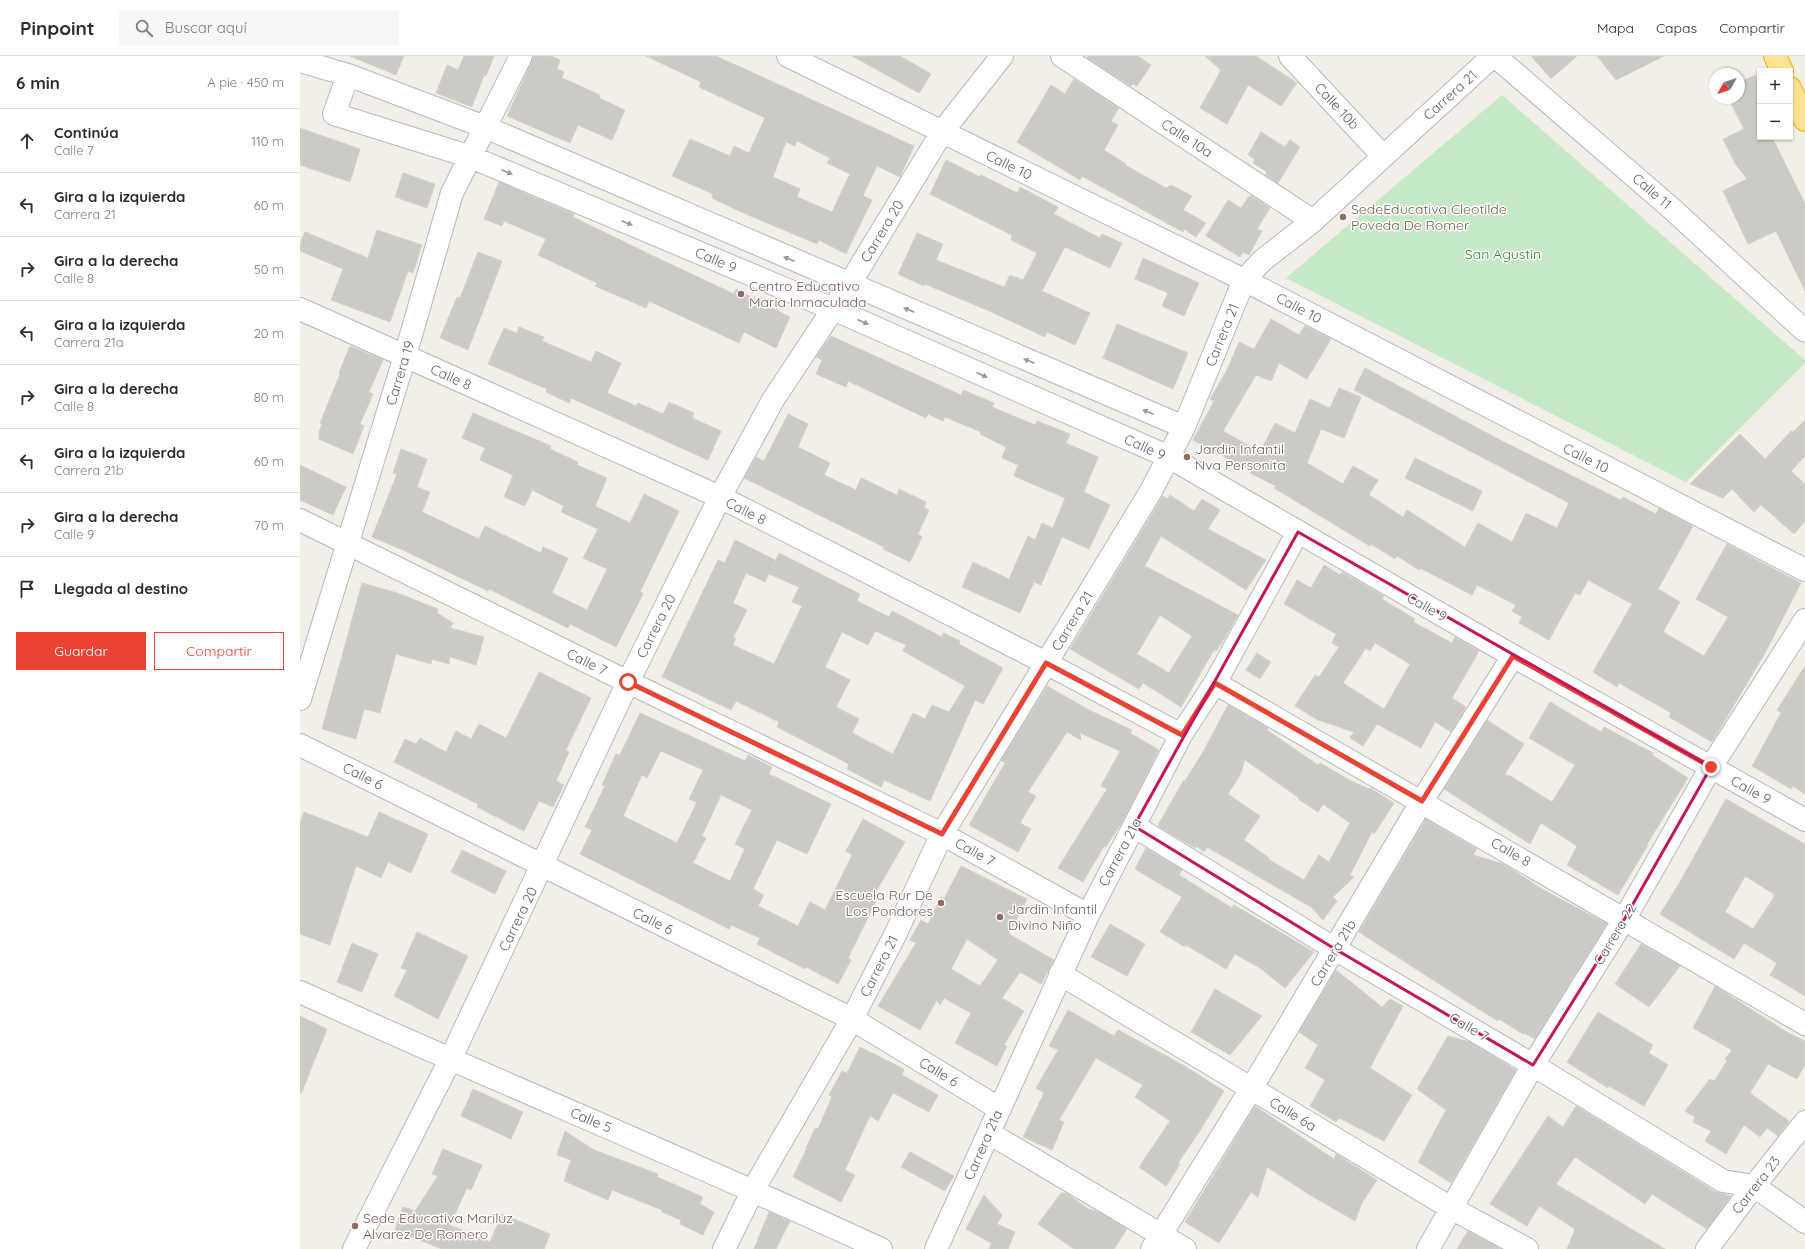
<!DOCTYPE html>
<html lang="es">
<head>
<meta charset="utf-8">
<style>
  :root { --surface:#fff; --page:#f7f7f7; --text:#2b2b33; --muted:#7c7c81; --line:#e1e1e2; --accent:#ea4335 }
  body { margin:0; font-family:Quicksand,sans-serif; background:var(--page); color:var(--text) }
  .controls { position:absolute; right:12px; top:12px; display:grid; overflow:hidden; border-radius:0px; box-shadow:0 1px 3px #0004 }
  .controls button { width:36px; height:36px; display:grid; place-items:center; padding:0; border:0; border-bottom:1px solid var(--line); background:var(--surface); color:var(--text); font:20px sans-serif }
  .compass { position:absolute; left:1409px; top:12px; width:36px; height:36px; border-radius:50%; background:var(--surface); box-shadow:0 1px 3px #0004; rotate:230deg }
  .stop { position:absolute; width:12px; height:12px; margin:-9px; border:3px solid #ea4335; border-radius:50%; background:#fff }
  .stop.end { background:#ea4335; border-color:#fff; box-shadow:0 1px 4px #0008 }
  .list { margin:0; padding:0; list-style:none }
  h2 { display:flex; justify-content:space-between; align-items:center; height:52px; margin:0; padding:0 16px; font-size:17px }
  h2 small { font-size:13px; font-weight:400; color:var(--muted) }
  .list li { display:grid; grid-template-columns:26px 1fr auto; gap:12px; align-items:center; box-sizing:border-box; height:64px; padding:0 16px; border-top:1px solid var(--line) }
  .list b { display:block; font-size:15px; white-space:nowrap }
  .list p { margin:0; font-size:13px; white-space:nowrap; color:var(--muted) }
  .list em { font-size:13px; font-style:normal; color:var(--muted) }
  .actions { display:flex; gap:8px; padding:12px 16px }
  .actions a { flex:1; padding:9px 0; border:1px solid var(--accent); border-radius:0px; text-align:center; font-size:14px; color:var(--accent) }
  .actions .main { background:var(--accent); color:#fff }
  .icon { flex:none; width:22px; height:22px; fill:none; stroke:currentColor; stroke-width:2; stroke-linecap:round; stroke-linejoin:round }
  .map { position:relative; flex:none; width:1505px; height:1193px; overflow:hidden }
  header { display:flex; align-items:center; gap:24px; box-sizing:border-box; height:56px; padding:0 20px; background:var(--surface); border-bottom:1px solid var(--line) }
  header strong { font-size:19px }
  nav { display:flex; gap:22px; margin-inline-start:auto; font-size:14px }
  .search { width:280px; height:36px; background:var(--page); display:flex; align-items:center; gap:10px; box-sizing:border-box; padding:0 14px; border-radius:0px; color:var(--muted); font-size:15px }
  main { display:flex }
  aside { flex:1; background:var(--surface) }
  .map>svg:first-child { display:block }
  .green { fill:#c5e8c5 }
  .building { fill:#cccac5; stroke:#d6d1c6; fill-rule:evenodd }
  .lines { fill:none; stroke-linecap:round; stroke-linejoin:round }
  .minor-casing { stroke:#b5b8bc; stroke-width:24 }
  .highway-casing { stroke:#f9ab00; stroke-width:24 }
  .minor { stroke:#fff; stroke-width:22 }
  .highway { stroke:#fde293; stroke-width:22 }
  .oneway { fill:#979a9d }
  .route { stroke:#ea4335; stroke-width:5 }
  .marked { fill:none; stroke:#c2185b; stroke-width:3; stroke-linejoin:round }
  .education-dot { fill:#8d6e63; stroke:#fff; stroke-width:1.5 }
  .labels { text-anchor:middle; stroke-width:3; stroke-linejoin:round; paint-order:stroke }
  .street-label { font-size:14px; fill:#5f6368; stroke:#fff }
  .education-label { font-size:14px; fill:#785e54; stroke:#fff; text-anchor:start }
  .park-label { font-size:14px; fill:#348238; stroke:#fff }
</style>
</head>
<body>
<header>
<strong>Pinpoint</strong>
<div class="search"><svg class="icon" aria-label="search" viewBox="0 0 24 24"><circle cx="10" cy="10" r="6"/><path d="M15 15l6 6"/></svg>Buscar aquí</div>
<nav><a>Mapa</a><a>Capas</a><a>Compartir</a></nav>
</header>
<main>
<aside>
<h2>6 min<small>A pie · 450 m</small></h2>
<ul class="list">
<li><svg class="icon" aria-label="ahead" viewBox="0 0 24 24"><path d="M12 20V5M6 11l6-6 6 6"/></svg><div><b>Continúa</b><p>Calle 7</p></div><em>110 m</em></li>
<li><svg class="icon" aria-label="left" viewBox="0 0 24 24"><path d="M17 20v-9H6M10 6l-5 5 5 5"/></svg><div><b>Gira a la izquierda</b><p>Carrera 21</p></div><em>60 m</em></li>
<li><svg class="icon" aria-label="right" viewBox="0 0 24 24"><path d="M7 20v-9h11M14 6l5 5-5 5"/></svg><div><b>Gira a la derecha</b><p>Calle 8</p></div><em>50 m</em></li>
<li><svg class="icon" aria-label="left" viewBox="0 0 24 24"><path d="M17 20v-9H6M10 6l-5 5 5 5"/></svg><div><b>Gira a la izquierda</b><p>Carrera 21a</p></div><em>20 m</em></li>
<li><svg class="icon" aria-label="right" viewBox="0 0 24 24"><path d="M7 20v-9h11M14 6l5 5-5 5"/></svg><div><b>Gira a la derecha</b><p>Calle 8</p></div><em>80 m</em></li>
<li><svg class="icon" aria-label="left" viewBox="0 0 24 24"><path d="M17 20v-9H6M10 6l-5 5 5 5"/></svg><div><b>Gira a la izquierda</b><p>Carrera 21b</p></div><em>60 m</em></li>
<li><svg class="icon" aria-label="right" viewBox="0 0 24 24"><path d="M7 20v-9h11M14 6l5 5-5 5"/></svg><div><b>Gira a la derecha</b><p>Calle 9</p></div><em>70 m</em></li>
<li><svg class="icon" aria-label="arrive" viewBox="0 0 24 24"><path d="M6 21V4h12l-3 4 3 4H6"/></svg><div><b>Llegada al destino</b></div></li>
</ul>
<div class="actions"><a class="main">Guardar</a><a>Compartir</a></div>
</aside>
<div class="map">
<svg width="1505" height="1193" viewBox="0 0 1505 1193">
  <rect width="100%" height="100%" fill="#f1efe8"/>
  <path class="green" d="M1202 39 1505 304V307L1386 426 986 222Z"/>
  <path class="building" d="M50 0H104L96 19Z
    M164 0H194L186 20 184 19 172 51 136 37 147 9 158 14Z
    M234 0H251L260 4 257 13 264 16 262 22 300 39 299 42 325 54 312 84 278 69 270 87 207 60Z
    M346 0H416L614 90 600 121 577 110 563 140 572 144 546 198 519 184 517 188 439 155 412 142 413 138 372 120 390 83 430 100 434 90 449 97 465 62 399 31 401 26ZM497 85 530 102 527 107 550 118 532 156 497 141 500 133 473 121 486 86 495 90Z
    M552 0H600L631 18 619 37Z
    M788 0H838L851 9 837 30 833 28 831 30 787 2Z
    M905 0H956L997 27 981 50 948 29 927 68 900 52 921 14Z
    M1231 0H1277L1251 23Z
    M1297 0H1364L1316 24Z
    M1455 19 1460 30V81H1472L1505 148V235L1476 175 1448 188 1423 135 1447 123 1436 109 1423 83 1444 73 1428 42H1439V27Z
    M774 23 819 52 811 65 818 69 804 94 826 108 825 109 866 132 871 129 892 140 883 154 906 167 896 181 884 173 883 176 782 120 780 124 717 86 751 29 765 38Z
    M0 72 60 93 50 126 0 109Z
    M961 76 985 91 990 84 1000 91 978 127 965 119 967 116 953 107 955 103 948 99Z
    M646 104 680 121 681 119 717 137 720 131 758 151 754 158 800 182 802 178 822 187 810 212 765 191 742 235 790 257 775 289 747 276 745 281 687 254 625 228 624 230 598 218 617 177 643 188 636 204 704 231 710 219 723 224 737 197 711 184 712 179 630 138Z
    M103 117 135 128 127 152 95 141Z
    M199 126 274 158 273 161 349 198 434 238 436 233 490 261 476 292 444 276 439 287 349 245 346 252 295 230 297 227 238 199 246 183 204 165 202 170 184 163Z
    M950 139 970 152 957 173 962 175 949 199 943 196 940 201 906 180 928 144 941 152Z
    M77 174 122 189 113 217 108 215 90 266 31 244 43 213 0 195V188L5 176 68 202Z
    M178 196 202 205 168 294 140 282 157 241 160 242Z
    M843 202 899 227 884 260 862 250 868 237 835 223Z
    M971 263 999 279 1005 270 1031 283 1007 323 979 307 971 325 956 319 923 375 960 396 975 367 995 377 1010 343 1030 352 1039 332 1061 341 1044 382 1021 373 1007 407 1043 428 1053 410 1078 424 1069 439 1103 461 1107 454 1165 491 1178 467 1212 486 1226 457 1257 472 1269 447 1054 334 1065 312 1202 385 1321 444 1323 441 1356 458 1359 452 1393 470 1358 533 1380 546 1363 576 1404 600 1428 561 1396 543 1427 488 1501 527 1465 597 1412 686 1369 661 1371 657 1319 627 1317 631 1293 616 1332 548 1288 524 1280 539 1275 537 1249 584 1219 567 1222 561 1212 555 1216 549 1177 529 1172 539 1120 512 1119 514 1097 500 1095 503 1071 488 1070 490 974 432 976 430 950 417 951 415 893 384 914 345 910 343 927 314 939 286 954 293Z
    M817 268 888 297 873 333 803 302Z
    M219 271 244 281 242 285 291 306 296 295 321 307 307 337 336 350 338 347 363 358 369 346 394 357 392 362 421 375 408 404 271 342 269 347 246 336 247 333 188 308 204 272 217 277Z
    M531 280 661 339 663 334 694 347 692 351 735 369 737 365 770 378 766 387 798 401 784 436 810 449 789 493 762 481 741 529 734 526 720 557 662 531 673 506 709 523 728 480 735 484 742 467 753 472 765 442 714 420 718 409 702 402 706 391 680 378 681 376 645 361 643 365 628 358 626 362 548 325 546 331 516 318 522 304 516 301Z
    M50 290 83 304 69 336 73 338 60 368 64 370 53 398 19 383V376L22 368 20 367 40 318 39 317Z
    M173 357 251 390 250 393 278 406 277 409 307 422 295 450 330 467 344 438 379 455 340 536 343 538 316 591 270 568 268 572 189 533 188 535 103 494 72 481 97 418 93 417 101 393 127 403 117 431 130 436 122 456 179 483 185 470 241 497 243 491 268 502 252 537 287 554 307 513 283 502 298 473 261 456 264 450 232 434 225 450 204 441 213 419 180 404 185 392 162 382Z
    M488 358 508 368 498 391 530 407 524 419 556 434 561 422 597 439 599 433 626 446 624 452 629 454 618 478 622 481 610 506 583 493 584 491 444 422 456 401 464 405Z
    M1505 364V400L1491 415 1505 428V465L1494 478 1461 449 1454 456 1432 433 1423 442 1390 428 1440 378 1465 403 1491 375 1493 376Z
    M1115 402 1182 435 1173 455 1105 422Z
    M0 409 46 431 33 459 0 444Z
    M870 439 894 455 902 443 920 454 908 473 966 504 946 534 861 480 845 510 938 559 925 582 916 595 914 594 881 651 843 627 839 633 770 593 863 440 867 443ZM860 559 892 580 869 617 837 598Z
    M435 484 475 504 471 514 479 497 560 538 557 545 589 561 592 555 642 581 643 577 660 585 659 588 703 612 683 648 675 644 630 745 584 724 581 731 547 713 549 708 477 671 479 666 436 645 431 654 362 621 418 504 425 507ZM446 517 465 526 469 518 499 531 492 546 502 550 474 608 433 589 436 582H433L447 554 433 547ZM575 575 606 589 603 595 665 630 649 656 632 649 625 663 613 657 593 698 552 677 559 663 536 651 550 624 525 611 542 576 568 589Z
    M1024 509 1040 519 1042 516 1084 540 1082 543 1115 563 1113 566 1152 587 1155 581 1179 595 1152 642 1166 651 1151 676 1135 666 1121 692 1077 668 1063 690 1050 682 1054 676 1018 664 995 650 1015 619 1019 621 1039 591 1032 587 1036 578 984 548 997 524 1011 532ZM1075 587 1110 608 1084 653 1043 627 1066 592 1070 595Z
    M62 527 97 537 138 553 137 557 153 567 150 572 184 581 176 609 150 601 149 608 132 603 131 608 96 598 80 657 64 653 56 683 22 673Z
    M957 597 971 606 960 623 946 614Z
    M1505 610V738L1493 730 1491 733 1452 710 1481 657 1477 654Z
    M239 616 291 642 266 694 269 696 256 725 264 729 253 751 239 745 224 775 177 751 178 748 94 706 105 683 116 688 120 682 146 696 156 675 171 683 179 668 206 682Z
    M747 630 789 654 832 674 830 677 859 694 824 763 806 791 804 790 783 826 758 812 807 733 801 730 820 695 780 677 781 684 767 676 728 736 736 740 720 767 731 773 718 796 669 769 705 707 701 704Z
    M1250 646 1301 676 1304 671 1353 697 1352 699 1388 722 1347 788 1348 789 1318 839 1267 809 1277 790 1241 767 1230 788 1144 733 1187 664 1224 688 1205 718 1212 721 1252 746 1275 709 1229 682Z
    M928 649 968 672 967 674 1018 709 1020 707 1051 725 1069 733 1070 732 1094 747 1074 778 1072 776 1050 819 1054 821 1033 841 1037 845 1023 864 1011 851 907 791 904 796 896 790 895 792 859 771 858 769 884 724 885 725 903 696ZM945 704 999 742 998 743 1018 756 1023 748 1050 767 1029 806 1019 799 1004 824 968 803 969 802 944 784 960 760 928 738 940 719Z
    M340 657 445 705 448 699 472 711 469 718 531 748 507 798 477 784 453 833 464 839 458 850 498 870 510 846 525 854 552 799 546 795 563 763 605 786 574 839 578 841 548 902 551 904 538 928 506 911 505 913 457 888 460 882 431 869 429 873 280 798 292 774 285 771 305 730 302 729 316 698 320 699ZM361 695 403 714 389 743 397 746 377 787 323 760 342 719 347 722ZM421 739 452 754 435 788 445 793 430 825 393 807 406 782 402 780Z
    M1426 743 1505 788V940L1470 919 1477 907 1444 887 1434 903 1360 858 1380 826ZM1445 820 1474 838 1473 840 1474 841 1453 873 1425 856Z
    M4 756 68 781 79 756 128 778 111 817 88 806 81 822 56 810 30 889 0 878V767Z
    M1126 763 1177 793 1173 799 1204 808 1242 833 1307 868 1235 983 1224 977 1223 978 1199 963 1198 965 1164 944 1059 876Z
    M846 792 882 814 879 819 932 852 934 849 1014 896 985 932 960 912 935 898 926 913 886 889 885 891 860 876 882 841 835 813Z
    M162 794 206 815 195 838 151 816Z
    M661 810 727 843 709 878 754 904 741 928 720 916 702 942 724 955 704 989 707 990 697 1010 655 987 671 957 644 942 640 949 637 944 620 974 578 950 616 887 610 884 621 864 628 868 641 841 644 843ZM667 883 698 904 680 930 651 913Z
    M810 868 845 888 827 920 791 901Z
    M117 876 168 900 138 963 94 940 107 914 101 912Z
    M52 887 78 898 62 936 37 926Z
    M1341 888 1380 910 1349 951 1315 928Z
    M1036 914 1082 951 1090 943 1103 950 1070 1012 1112 1039 1084 1085 1039 1062 1036 1066 1010 1050 1025 1024 1005 1012 1018 989 999 976Z
    M1415 930 1485 975 1505 985V1008L1497 1023 1468 1008 1450 1037 1489 1065 1478 1080 1467 1072 1460 1081 1444 1069 1426 1098 1405 1085 1411 1075 1393 1066 1395 1061 1385 1055 1410 1023 1414 1025 1427 1005 1425 1003 1432 994 1393 972Z
    M915 933 962 960 930 999 891 976Z
    M768 954 814 980 818 974 883 1009 924 1035 899 1076 878 1107 880 1108 866 1130 839 1111 870 1065 835 1041 843 1029 796 1002 759 1064 764 1066 752 1094 723 1081 744 1037 736 1032 758 994 749 990Z
    M1298 956 1353 989 1349 997 1368 1009 1344 1050 1309 1030 1308 1032 1267 1006Z
    M0 960 27 973 1 1038H0Z
    M1148 980 1170 986 1216 1014 1151 1127 1118 1106 1146 1054 1117 1033Z
    M560 991 604 1013 602 1019 638 1039 629 1056 593 1037 578 1065 570 1060 545 1114 555 1119 541 1146 493 1121 507 1092H506L515 1072 518 1073 532 1041 529 1039 542 1015 547 1017Z
    M173 1033 223 1056 211 1083 161 1060Z
    M955 1050 1034 1103 1036 1098 1077 1124 1062 1147 1055 1165 1010 1139 967 1111 958 1141 951 1136 919 1187 885 1166Z
    M1276 1050 1416 1136 1431 1140 1407 1173 1352 1138 1345 1148 1275 1101 1256 1128 1365 1193H1267L1275 1173 1239 1150 1227 1170 1190 1148 1248 1060 1263 1071Z
    M265 1075 294 1094 358 1118 357 1121 403 1141 400 1148 414 1156 403 1179 380 1168 381 1164 362 1156V1154L312 1134 308 1144 264 1125 271 1104 257 1099Z
    M143 1093 182 1109 171 1134 167 1132 150 1169 190 1186 202 1158 250 1178 244 1193H142L95 1174 103 1151 115 1155 138 1120 132 1118Z
    M610 1096 654 1120 645 1135 601 1111Z
    M761 1137H766L788 1153 799 1156 827 1173 814 1193H774L738 1168Z
    M684 1139 702 1159 697 1168 715 1176 708 1193H689L691 1187 666 1173Z
    M469 1156 490 1165 476 1193H454Z
    M1168 1175 1201 1193H1157Z"/>
  <g class="lines">
    <g class="minor-casing">
      <path id="minor" d="M488 0 944 224 1505 514
        M762 0 1013 165
        M990 0 1083 100
        M1195 0 1371 152 1505 275
        M0 5 48 19 185 71 884 371
        M48 19 34 58 171 101 533 253 869 401 1213 600 1505 764
        M0 253 420 441 746 607 881 679
        M0 464 328 626 642 778 788 859
        M915 627 1505 968
        M0 643 105 300 152 137 221 0
        M0 689 552 963 700 1053
        M834 770 1035 893 1233 1009 1423 1125 1454 1130 1505 1166
        M760 918 1151 1152 1227 1193
        M0 936C193 1024 389 1104 581 1193
        M689 1077 885 1193
        M54 1193 150 1004 328 626 420 441 473 344 549 229 642 76 702 0
        M424 1193 453 1134 552 963 596 877 642 778 851 435 884 371 944 224 963 204 1013 165 1193 0
        M636 1193 788 859 881 679 915 627 998 476
        M852 1193 951 1033 1122 745 1213 600
        M1128 1193 1233 1009 1325 862 1411 711 1505 564
        M1407 1193 1454 1130 1505 1066"/>
    </g>
    <g class="highway-casing">
      <path id="highway" d="M1475 0 1482 15
        M1490 32 1505 64"/>
    </g>
    <use href="#minor" class="minor"/>
    <use href="#highway" class="highway"/>
  </g>
  <defs><path id="oneway-solid" d="M-6-.8H1V-3.2L6.5 0L1 3.2V.8H-6Z"/></defs>
  <g class="oneway">
    <use href="#oneway-solid" transform="translate(207 116) rotate(23)"/>
    <use href="#oneway-solid" transform="translate(327 167) rotate(23)"/>
    <use href="#oneway-solid" transform="translate(489 203) rotate(-157)"/>
    <use href="#oneway-solid" transform="translate(609 254) rotate(-157)"/>
    <use href="#oneway-solid" transform="translate(563 266) rotate(24)"/>
    <use href="#oneway-solid" transform="translate(729 305) rotate(-157)"/>
    <use href="#oneway-solid" transform="translate(682 319) rotate(24)"/>
    <use href="#oneway-solid" transform="translate(848 356) rotate(-157)"/>
  </g>
  <g class="lines">
    <path class="route" d="M328 626 642 778 746 607 882 679 915 627 1122 745 1213 600 1411 711"/>
  </g>
  <path class="marked" d="M998 476 1411 711 1325 862 1233 1009 1035 893 834 770Z"/>
  <g class="education-dot">
    <circle cx="1043" cy="161" r="4"/>
    <circle cx="441" cy="238" r="4"/>
    <circle cx="887" cy="401" r="4"/>
    <circle cx="641" cy="847" r="4"/>
    <circle cx="700" cy="861" r="4"/>
    <circle cx="55" cy="1170" r="4"/>
  </g>
  <g class="labels">
    <g class="street-label">
      <text transform="translate(1150 39) rotate(-42)" y="5">Carrera 21</text>
      <text transform="translate(1037 50) rotate(47)" y="5">Calle 10b</text>
      <text transform="translate(887 82) rotate(33)" y="5">Calle 10a</text>
      <text transform="translate(709 109) rotate(26)" y="5">Calle 10</text>
      <text transform="translate(1352 135) rotate(41)" y="5">Calle 11</text>
      <text transform="translate(582 175) rotate(-59)" y="5">Carrera 20</text>
      <text transform="translate(416 204) rotate(23)" y="5">Calle 9</text>
      <text transform="translate(999 252) rotate(28)" y="5">Calle 10</text>
      <text transform="translate(922 279) rotate(-68)" y="5">Carrera 21</text>
      <text transform="translate(100 317) rotate(-73)" y="5">Carrera 19</text>
      <text transform="translate(151 321) rotate(24)" y="5">Calle 8</text>
      <text transform="translate(845 391) rotate(24)" y="5">Calle 9</text>
      <text transform="translate(1286 402) rotate(27)" y="5">Calle 10</text>
      <text transform="translate(446 455) rotate(27)" y="5">Calle 8</text>
      <text transform="translate(1127 551) rotate(30)" y="5">Calle 9</text>
      <text transform="translate(772 565) rotate(-59)" y="5">Carrera 21</text>
      <text transform="translate(356 570) rotate(-63)" y="5">Carrera 20</text>
      <text transform="translate(287 606) rotate(26)" y="5">Calle 7</text>
      <text transform="translate(63 720) rotate(27)" y="5">Calle 6</text>
      <text transform="translate(1451 734) rotate(29)" y="5">Calle 9</text>
      <text transform="translate(675 796) rotate(29)" y="5">Calle 7</text>
      <text transform="translate(820 796) rotate(-62)" y="5">Carrera 21a</text>
      <text transform="translate(1211 796) rotate(30)" y="5">Calle 8</text>
      <text transform="translate(218 863) rotate(-64)" y="5">Carrera 20</text>
      <text transform="translate(353 865) rotate(26)" y="5">Calle 6</text>
      <text transform="translate(1315 878) rotate(-59)" y="5">Carrera 22</text>
      <text transform="translate(1033 897) rotate(-59)" y="5">Carrera 21b</text>
      <text transform="translate(579 910) rotate(-63)" y="5">Carrera 21</text>
      <text transform="translate(1169 971) rotate(30)" y="5">Calle 7</text>
      <text transform="translate(639 1016) rotate(31)" y="5">Calle 6</text>
      <text transform="translate(993 1058) rotate(31)" y="5">Calle 6a</text>
      <text transform="translate(291 1064) rotate(23)" y="5">Calle 5</text>
      <text transform="translate(683 1089) rotate(-66)" y="5">Carrera 21a</text>
      <text transform="translate(1456 1129) rotate(-52)" y="5">Carrera 23</text>
    </g>
    <g class="education-label">
      <text x="1051" y="158">SedeEducativa Cleotilde<tspan x="1051" dy="16">Poveda De Romer</tspan></text>
      <text x="449" y="235">Centro Educativo<tspan x="449" dy="16">Maria Inmaculada</tspan></text>
      <text x="895" y="398">Jardin Infantil<tspan x="895" dy="16">Nva Personita</tspan></text>
      <text x="633" y="844" text-anchor="end">Escuela Rur De<tspan x="633" dy="16">Los Pondores</tspan></text>
      <text x="708" y="858">Jardin Infantil<tspan x="708" dy="16">Divino Niño</tspan></text>
      <text x="63" y="1167">Sede Educativa Mariluz<tspan x="63" dy="16">Alvarez De Romero</tspan></text>
    </g>
    <g class="park-label">
      <text x="1203" y="203">San Agustin</text>
    </g>
  </g>
</svg>
<div class="controls">
<button>+</button>
<button>−</button>
</div>
<svg class="compass" viewBox="-18 -18 36 36"><path d="M0-13l5 13h-10z" fill="#e53935"/><path d="M0 13l5-13h-10z" fill="#7c7c81"/></svg>
<div class="stop" style="left:328px;top:626px"></div>
<div class="stop end" style="left:1411px;top:711px"></div>
</div>
</main>
</body>
</html>
